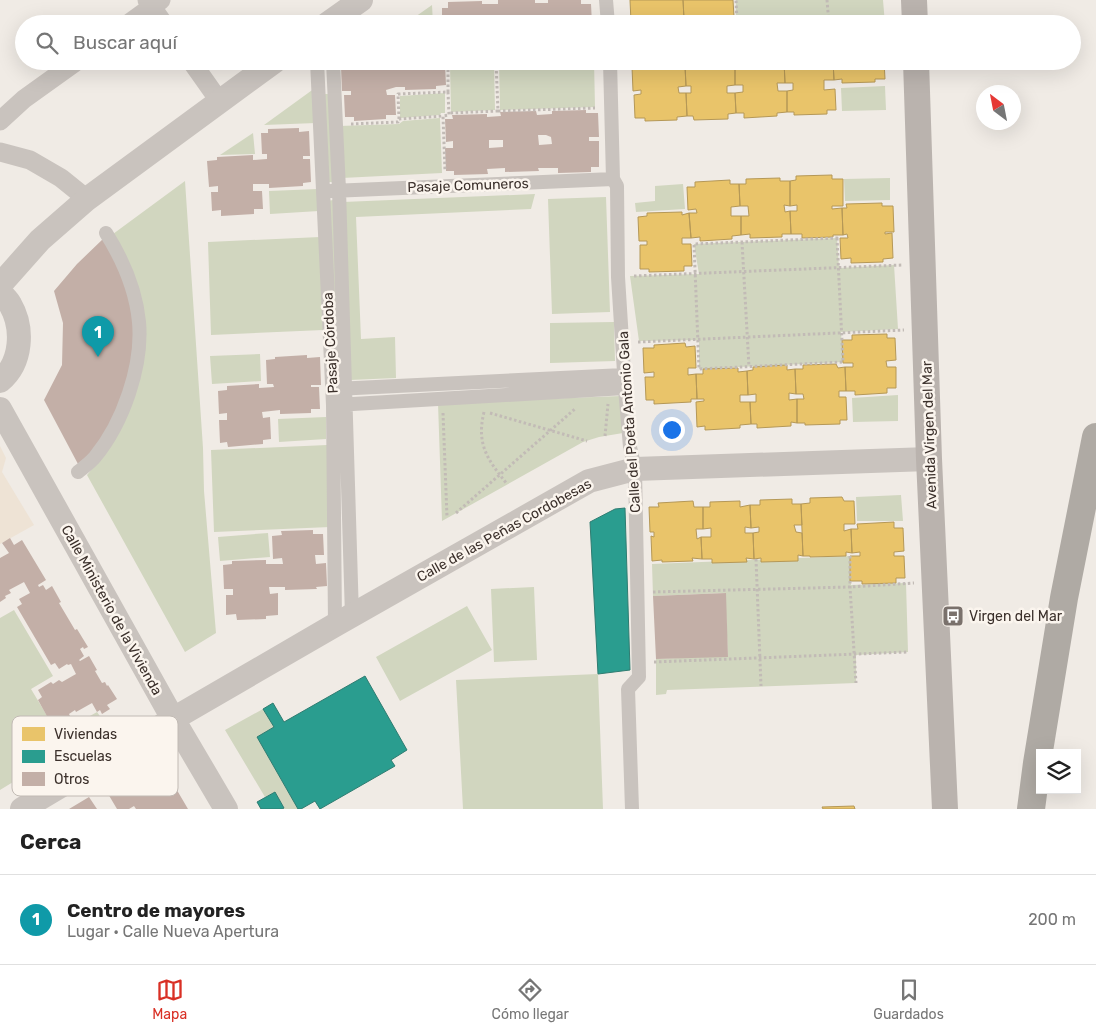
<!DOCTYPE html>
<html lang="es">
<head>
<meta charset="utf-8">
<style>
  :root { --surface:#fff; --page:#f2f2f2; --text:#222; --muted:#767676; --line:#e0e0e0; --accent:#d93025 }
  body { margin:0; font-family:Rubik,sans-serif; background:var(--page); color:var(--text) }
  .controls { position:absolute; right:15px; bottom:15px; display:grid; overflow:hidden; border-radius:0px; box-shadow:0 5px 20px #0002 }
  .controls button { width:45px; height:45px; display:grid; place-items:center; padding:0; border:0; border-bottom:1px solid var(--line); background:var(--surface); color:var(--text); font:25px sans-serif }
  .compass { position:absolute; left:976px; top:85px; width:45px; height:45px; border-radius:50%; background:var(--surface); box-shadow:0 5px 20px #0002; rotate:328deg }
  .you { position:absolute; left:671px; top:429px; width:18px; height:18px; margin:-12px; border:4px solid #fff; border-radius:50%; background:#1a73e8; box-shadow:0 0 0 8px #1a73e833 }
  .badge { display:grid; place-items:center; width:32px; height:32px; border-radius:50%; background:var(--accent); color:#fff; font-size:16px; font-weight:700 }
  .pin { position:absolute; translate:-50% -41px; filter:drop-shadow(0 1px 2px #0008) }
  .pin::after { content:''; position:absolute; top:26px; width:18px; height:15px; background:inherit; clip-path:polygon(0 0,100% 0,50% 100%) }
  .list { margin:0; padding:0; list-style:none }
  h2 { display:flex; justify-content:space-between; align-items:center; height:65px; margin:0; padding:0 20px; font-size:21px }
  h2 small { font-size:16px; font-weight:400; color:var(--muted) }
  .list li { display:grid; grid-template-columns:32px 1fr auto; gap:15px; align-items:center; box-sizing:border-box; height:90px; padding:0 20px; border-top:1px solid var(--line) }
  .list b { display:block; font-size:19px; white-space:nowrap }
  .list p { margin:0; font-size:16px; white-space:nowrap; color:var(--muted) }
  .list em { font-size:16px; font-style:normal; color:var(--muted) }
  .icon { flex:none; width:28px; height:28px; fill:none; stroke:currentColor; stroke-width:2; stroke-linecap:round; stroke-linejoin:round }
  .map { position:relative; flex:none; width:1096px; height:809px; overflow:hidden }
  .search { position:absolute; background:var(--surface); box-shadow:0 5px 20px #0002; left:15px; right:15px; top:15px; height:55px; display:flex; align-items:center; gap:12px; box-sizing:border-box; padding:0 18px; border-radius:28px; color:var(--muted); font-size:19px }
  .sheet { height:155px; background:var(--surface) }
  nav { display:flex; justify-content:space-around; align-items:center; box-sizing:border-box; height:70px; border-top:1px solid var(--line); background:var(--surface); font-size:14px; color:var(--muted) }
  nav a { display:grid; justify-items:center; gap:2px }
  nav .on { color:var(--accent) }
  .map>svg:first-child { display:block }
  .green { fill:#d1d6bf }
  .plaza { fill:#eee3d5 }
  .homes { fill:#e9c46a; stroke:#b59857 }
  .schools { fill:#2a9d8f; stroke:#2f7c71 }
  .building { fill:#c3afa7; fill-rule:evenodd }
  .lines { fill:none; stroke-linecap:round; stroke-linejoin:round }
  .path { stroke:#c2bbb6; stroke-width:3; stroke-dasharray:2.5 2.5; stroke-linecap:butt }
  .pedestrian { stroke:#c9c3be; stroke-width:14 }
  .minor { stroke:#c9c3be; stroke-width:19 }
  .tertiary { stroke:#c9c3be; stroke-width:24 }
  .secondary { stroke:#bab3ae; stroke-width:26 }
  .motorway { stroke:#afaaa4; stroke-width:28 }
  .labels { text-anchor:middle; stroke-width:5; stroke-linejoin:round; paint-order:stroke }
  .street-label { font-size:14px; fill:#3b302b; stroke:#fbf5ee }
  .poi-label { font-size:14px; fill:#3b302b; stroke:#fbf5ee; text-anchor:start }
  .key { fill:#fbf5ee; stroke:#c1bab4; stroke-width:1 }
  .key-label { font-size:14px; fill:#3b302b }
</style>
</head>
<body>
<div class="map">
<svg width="1096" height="809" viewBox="0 0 1096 809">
  <rect width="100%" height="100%" fill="#f0ebe5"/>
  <path class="green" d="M736 0H883L885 24H711L736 22Z
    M432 5 433 24H405Z
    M499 61H594L595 107 500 110Z
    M494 64 495 110 451 112 450 65Z
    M885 86 886 110 842 111 841 88Z
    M315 88 316 123 264 125Z
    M445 93V113H441L440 115 400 118V96Z
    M323 94H329L334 182H328Z
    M440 118 442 173 342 178 339 126 399 124 403 121Z
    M253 133 255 154 220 155Z
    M890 178V200L845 201 844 179Z
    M185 181 203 448 204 491 216 633 185 652 87 475 100 459 113 234Z
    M683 184 685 209 636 212 635 203 655 201V186Z
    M318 189 319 211 270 214 269 191Z
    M535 194 531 209 356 217 361 339 395 337 396 378 350 380 343 202Z
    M606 197 610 312 552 314 548 199Z
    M333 200 339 381 328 201Z
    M320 237 323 330 211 335 208 242Z
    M837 238 839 268 894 265 898 329 841 332 843 362 699 369V340L639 341 630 276 699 274 694 244Z
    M614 322 615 361 550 363V323Z
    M260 354 261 381 212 384 210 356Z
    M898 395V421L853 422 852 398Z
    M621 396 623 433 599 437 583 442 442 521 438 403Z
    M326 417V439L279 442 278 419Z
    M327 445 330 527 214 532 211 450Z
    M901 495 903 521H857L856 497Z
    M268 533 270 557 220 561 218 537Z
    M850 556 851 585 906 583 908 652 856 655V683L667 690 666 694 656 695V659L728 656 725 593 653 596 652 564Z
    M534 587 537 660 494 662 491 589Z
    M467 606 492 650 400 701 376 657Z
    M14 610 53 676 31 689 58 734 97 712 106 725 0 790V618Z
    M598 674 603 809H463L456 680Z
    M263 709 274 727 257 737 298 809H282L284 808 275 792 265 797 225 730Z"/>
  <path class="plaza" d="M0 446 6 458 2 472 34 525 0 544Z"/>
  <path class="homes" d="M630 0H683L684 19 673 20 674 23 641 24V22H631Z
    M683 0H733L734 17 723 18 724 21 692 22V19H684Z
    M675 61 676 66H685L686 86 678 87 679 93H686L687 116 677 117V120L645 121V118H635L634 95 641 94V90L633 91 632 67H643V63Z
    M693 61H725V63H735V85L727 86V93H735L736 113 728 114V119L694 120 693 116H687L686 93H691V86H686L685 66H693Z
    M743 61H784L785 83H777L778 91H787V112L777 113V116L744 118V113H736L735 93 743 92V85H735V63H743Z
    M784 61H833L834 80H824V90L835 89 836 110H827V114L794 115V112H787V91L793 90V83H785Z
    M833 61H884L885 79H875V82L842 83V79L834 80Z
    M832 175V179H843V206H832V209L842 208 843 235H833V237L802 238V234H791L790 211H797V205L790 206V181L796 180V176Z
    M780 178V181H790V206L784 205 785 212 790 211 791 234H782V237L750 238V234L741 235V216H749L748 206H740L739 184H746V179Z
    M730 180V184H739L740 206 731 207V216H741V235L732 236V239L700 241V237L691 238 689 213H697L696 209 688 210 687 187H695V182Z
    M882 203V206H893L894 232H885V234L892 233 893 258 883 259V262L851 263V258L841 259 840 238H848L847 234 843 235 842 208H847L846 204Z
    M682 212V215L689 213 691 238H682V244H691L692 266H684V271L649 272V269H640V245H647V241H639L638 217 647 216V213Z
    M887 334V338H895L896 360 886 361 887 367H896V388H887V393L855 395V391H846L845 367H853V363H843L842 340H852V335Z
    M685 343 686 347 695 346 696 368H688V375L696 374 697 399H691V402L654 404V400H646L645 377H654V372L644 373 643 348H654V345Z
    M836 364 838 368 845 367 846 391H839V397H846L847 420H840V424L805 425V423H797V399H804L803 394H796L795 369H803V365Z
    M787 365V370L795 369 796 394 789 393V400L797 399V423L791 422V426L757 428V424H751L750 402H756V394L748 395 747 371 753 370V367Z
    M738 368V372L747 371 748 395H740V402H750L751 424 740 425V428L705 430V426L697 427 696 402 704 401V399H697L696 374H703V369Z
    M842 497 844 501H854L855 524H844V531L851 529 852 553 846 552V556L810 557V556H803L801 504 810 503V498Z
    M792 499V504H801L802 525H794L796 532 802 533 803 556 798 555V561L761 562V558L754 559 753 533 759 532V527L751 528 750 505H760V500Z
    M693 501 694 507H703V529H696L697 539 701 537 702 559 692 558 693 561 662 562V560L652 561 651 536 654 537V532H650L649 507H659L658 503Z
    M740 501V507L750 505 751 528 745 527V533H753L754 559 746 558 747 562 712 563V559H702L701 537H711V528L703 529V507H710V502Z
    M894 522V528H903L904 551 894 552V556H904L905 578H896V583L862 584V581H850V556H860V552L852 553 851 529H858L857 524Z
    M854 806 855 809H823L822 807Z"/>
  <path class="schools" d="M625 508 630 670 598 674 590 522 615 509Z
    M365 676 407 750 391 760 395 766 320 809 315 801 301 809H298L257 737 274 727 263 709 273 703 284 722Z
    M275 792 284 808 282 809H261L257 802Z"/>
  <path class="building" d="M498 0H535V3H548V0H581V4H591L592 24H442V8H448V2L482 1V4H498Z
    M402 61H437V65H445L446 85 436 86V89L405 90V87H396L386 90 387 95H395L396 115H386V119L354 121V117H345L344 95H351V91H342L341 67H351V63L384 62V68L402 67Z
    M586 110V113H598L599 137H589V141H599V167H591V172L558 173V168H538L539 171 505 172V168L487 169 488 174 454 175V171H446L445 148H453V141L446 142 445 119H453L452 115 487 114V117L501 116 500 112 536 111 537 115 552 114V111ZM538 135H546L551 137 552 144 539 145ZM489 140H503V147L489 148Z
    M299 128V132L309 131 310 156H303V159H310L311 182 303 183V186L269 188V184H253V191H262L263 209H254V214L221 216V210L212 211 211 192H218V186L209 187 207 161 217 160V157L253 155V160L267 159V154H262L261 133H268V129Z
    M104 238 125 273 135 310V348L128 388 100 445 78 464 44 400 62 365 63 323 54 291 77 264Z
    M307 355V358L320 357 321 385H311V387H319L320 409H311V413L280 414V410L262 412 263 418 270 417 271 439 263 440V444L228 447 227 442 220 443 219 420H227V413L219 414 218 391 227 390V386L259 384V388L274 387 273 384H267L266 360 275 359V357Z
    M313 530V534H323L324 555H315L316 564 326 563 327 586 316 587 317 589 285 590V587H269L270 594 278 593V615L266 616V619L237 620 236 614 226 615V595H233V589H224L223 565 232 564V561L266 560V564H283L282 558 273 559 272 536 282 535 281 531Z
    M10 538 14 545 22 540 46 580 38 585 39 587 43 585 46 590 52 586 61 602 59 603 75 630 77 629 88 647 84 649 83 647 80 649 84 656 79 660 80 661 89 656 97 670 95 671 102 683 105 682 107 686 108 685 117 699 107 705 110 709 102 714 100 710 97 712 92 703 76 712 75 710 69 714 70 716 56 724 51 716 48 718 38 700 42 697 38 690 51 682 53 684 59 680 62 682 76 674 71 664 68 665 67 664 59 669 55 663 51 665 17 607 22 604 19 599 30 593 24 582 9 590 11 593 5 596 6 598 0 602V558L9 553 2 543Z
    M726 593 728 657 656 659 653 596Z
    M157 756 188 809H136L134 806 129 809H117L104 787Z
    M89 797 97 809H69Z"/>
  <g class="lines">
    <path class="path" d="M827 0 829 24
      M711 24 737 22 736 0
      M625 62 637 61
      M448 92V64L496 62 498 111 449 113
      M498 111 595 108
      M399 119 398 94 448 92 449 115 443 116
      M351 124 398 122 399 119 443 116 445 171
      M837 238 843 362 699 369 694 244Z
      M742 242 749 367
      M634 276 902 265
      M638 342 904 330
      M484 412C476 445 488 460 507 484
      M443 413 447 517
      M490 413 587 441
      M605 436 608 404
      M456 513 576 408
      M850 556V587L856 683
      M756 559 761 686
      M653 592 850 587 914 583
      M654 662 908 652"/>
    <path class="pedestrian" d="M606 0 608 24
      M317 61 333 405 335 625
      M333 61 339 190 352 616
      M610 61 613 179 617 186 618 277 625 388 630 447 635 469 639 677 628 689 632 809
      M331 191 613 179
      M335 389 624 375
      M336 405 625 388
      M78 472C84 467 90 463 95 457 123 423 143 366 139 322 136 290 123 260 106 233"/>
    <path class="minor" d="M147 0 164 24
      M128 24 161 0
      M191 61 220 102
      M0 121 24 99 77 61
      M0 152 30 160 61 178 87 199"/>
    <path class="tertiary" d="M327 24 361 0
      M0 285 40 240 87 199 275 61
      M0 292C3 296 8 300 10 304 24 328 22 363 0 381
      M0 409 173 719 226 809
      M22 809 173 719 335 625 589 481 635 469 929 459"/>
    <path class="secondary" d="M914 0 915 24
      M916 61 929 459 945 809"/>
    <path class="motorway" d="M1031 809 1037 763 1064 598 1096 437"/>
  </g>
  <defs>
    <g id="bus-square" transform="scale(1.125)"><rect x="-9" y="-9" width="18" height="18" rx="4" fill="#7a716c" stroke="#fbf5ee"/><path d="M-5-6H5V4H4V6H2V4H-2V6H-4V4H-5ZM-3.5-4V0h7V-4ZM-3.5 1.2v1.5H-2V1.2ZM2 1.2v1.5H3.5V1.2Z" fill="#fff"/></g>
  </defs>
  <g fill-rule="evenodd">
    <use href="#bus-square" x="953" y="616"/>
  </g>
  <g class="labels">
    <g class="street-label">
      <text transform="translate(468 185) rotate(-2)" y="5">Pasaje Comuneros</text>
      <text transform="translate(330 343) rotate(-93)" y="5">Pasaje Córdoba</text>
      <text transform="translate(629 422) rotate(-94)" y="5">Calle del Poeta Antonio Gala</text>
      <text transform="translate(929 435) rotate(-92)" y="5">Avenida Virgen del Mar</text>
      <text transform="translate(504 530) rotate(-29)" y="5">Calle de las Peñas Cordobesas</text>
      <text transform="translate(112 610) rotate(61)" y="5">Calle Ministerio de la Vivienda</text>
    </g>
    <g class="poi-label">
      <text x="969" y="621">Virgen del Mar</text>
    </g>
  </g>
  <rect x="12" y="716" width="166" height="80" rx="8" class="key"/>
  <rect x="22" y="727" width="23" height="14" fill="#e9c46a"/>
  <rect x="22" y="750" width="23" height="13" fill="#2a9d8f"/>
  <rect x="22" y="772" width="23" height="14" fill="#c3afa7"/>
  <g class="key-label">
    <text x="54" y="739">Viviendas</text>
    <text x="54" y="761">Escuelas</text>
    <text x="54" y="784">Otros</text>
  </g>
</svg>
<div class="controls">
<button><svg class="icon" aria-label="layers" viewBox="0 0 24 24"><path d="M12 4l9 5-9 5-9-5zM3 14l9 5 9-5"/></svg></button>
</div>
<svg class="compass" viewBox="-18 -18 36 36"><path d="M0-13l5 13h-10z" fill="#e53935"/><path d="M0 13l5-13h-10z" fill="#767676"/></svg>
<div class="you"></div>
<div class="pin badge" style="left:98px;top:357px;background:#0f9aa8">1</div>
<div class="search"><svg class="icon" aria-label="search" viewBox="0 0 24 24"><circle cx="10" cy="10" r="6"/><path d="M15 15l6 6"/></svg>Buscar aquí</div>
</div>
<section class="sheet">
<h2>Cerca<small></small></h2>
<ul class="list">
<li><span class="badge" style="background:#0f9aa8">1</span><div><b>Centro de mayores</b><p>Lugar · Calle Nueva Apertura</p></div><em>200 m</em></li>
</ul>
</section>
<nav>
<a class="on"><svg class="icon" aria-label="map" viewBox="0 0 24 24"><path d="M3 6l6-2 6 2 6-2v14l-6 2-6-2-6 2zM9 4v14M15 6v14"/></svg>Mapa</a>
<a><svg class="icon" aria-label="directions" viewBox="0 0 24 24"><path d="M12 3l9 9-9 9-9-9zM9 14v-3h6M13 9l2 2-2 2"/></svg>Cómo llegar</a>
<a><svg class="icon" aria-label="saved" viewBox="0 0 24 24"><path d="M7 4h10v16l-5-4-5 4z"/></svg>Guardados</a>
</nav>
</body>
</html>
